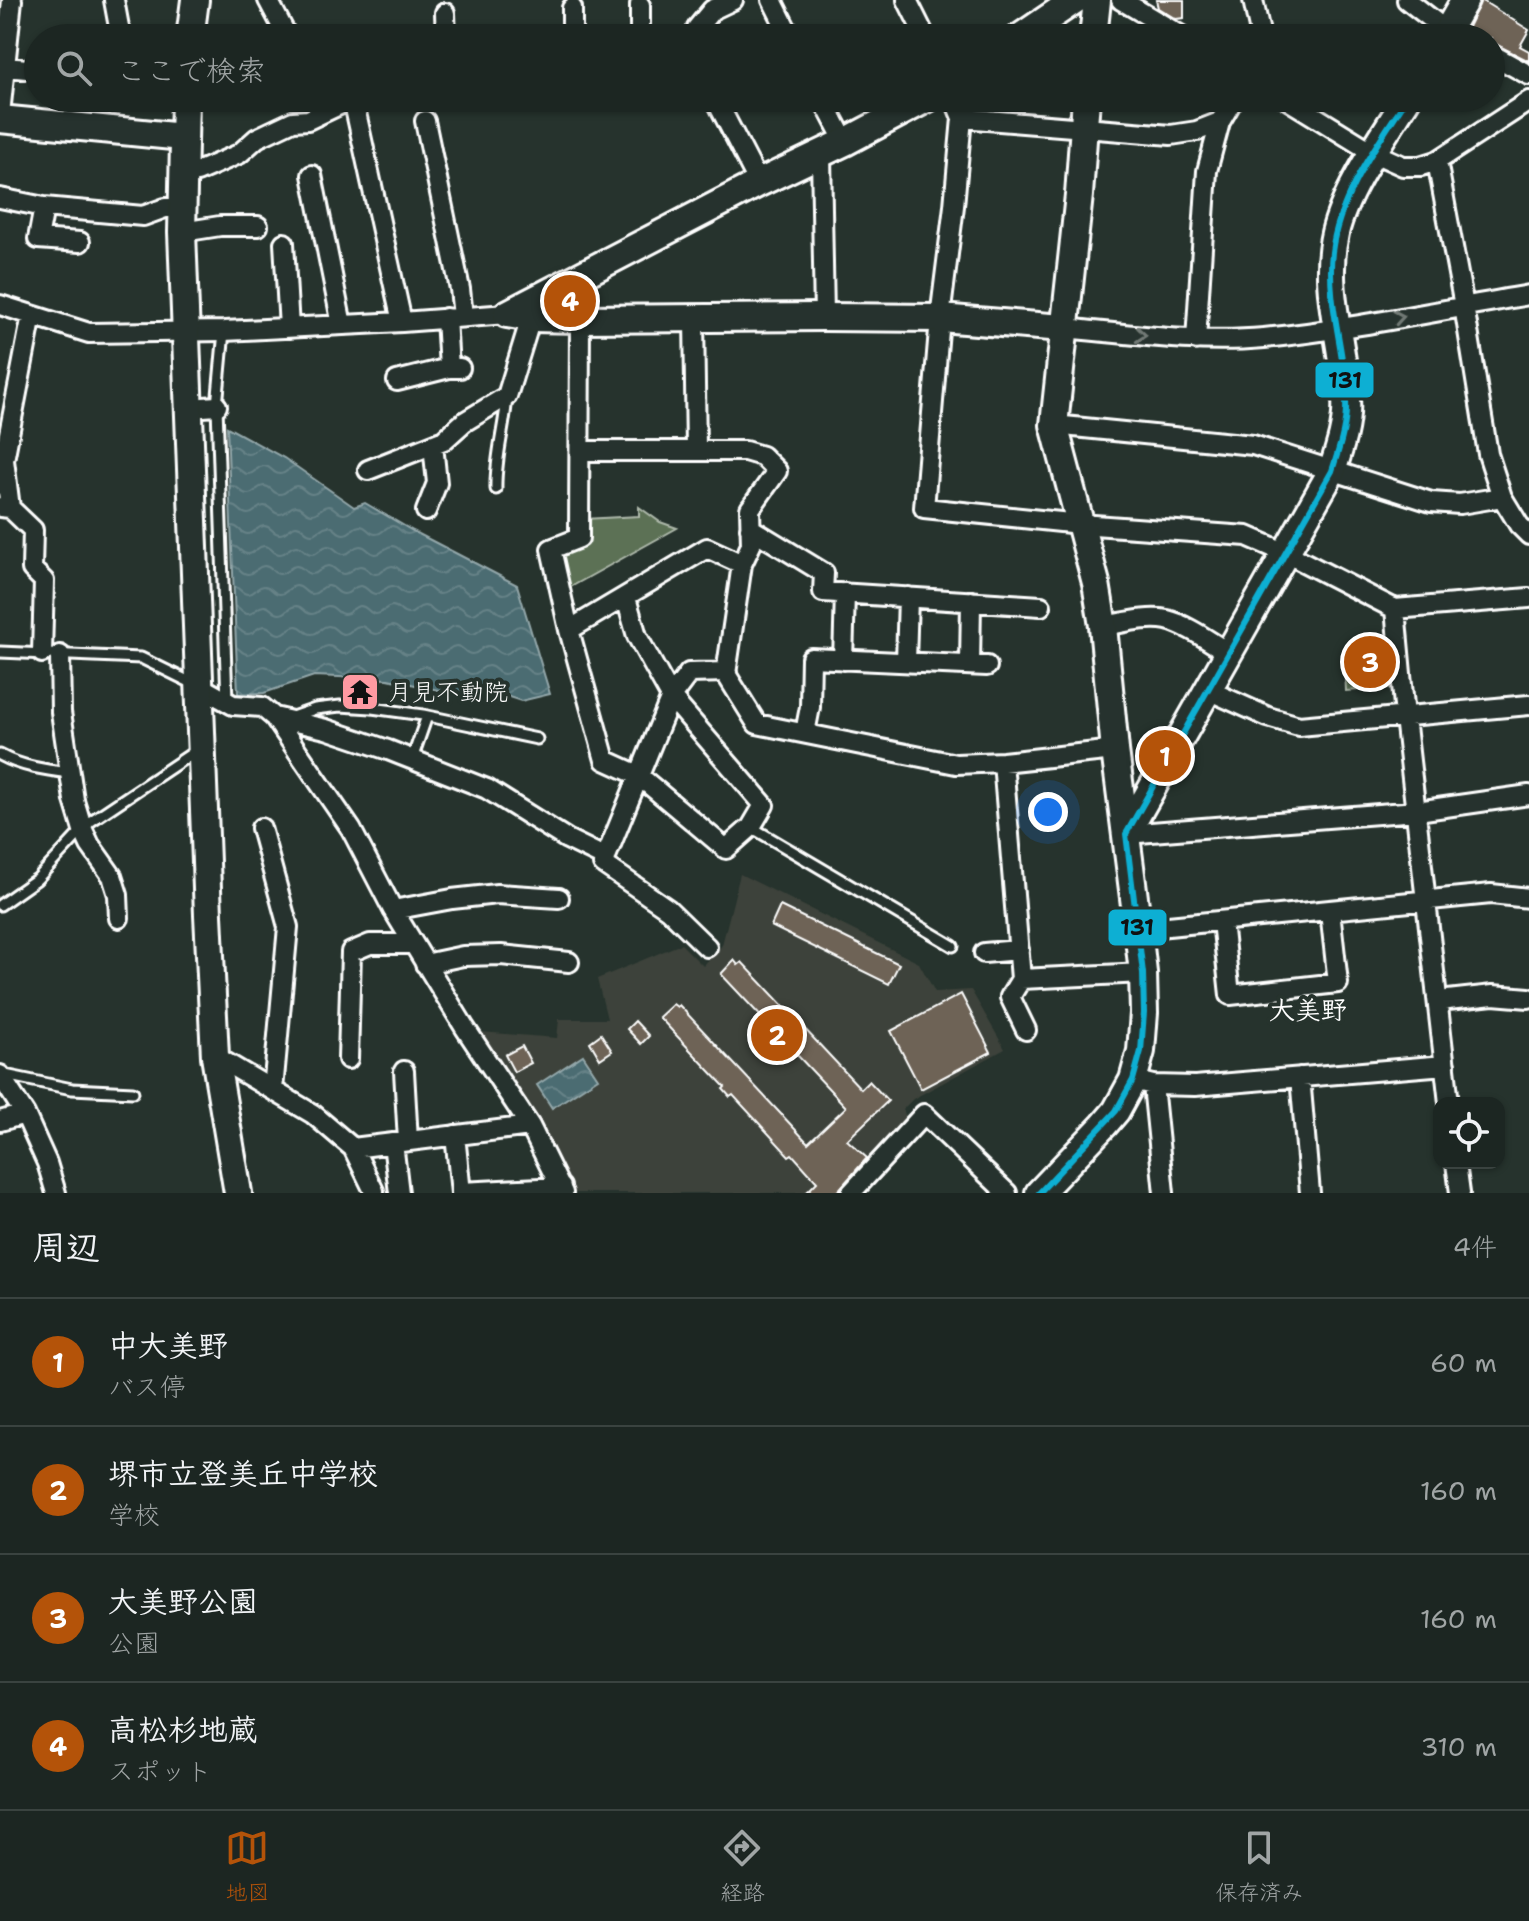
<!DOCTYPE html>
<html lang="ja">
<head>
<meta charset="utf-8">
<style>
  :root { --surface:#1c2622; --page:#252e2a; --text:#f1f3f6; --muted:#a0a5a5; --line:#3a4340; --accent:#b45309 }
  body { margin:0; font-family:"Shantell Sans","Klee One",sans-serif; background:var(--page); color:var(--text) }
  .controls { position:absolute; right:24px; bottom:24px; display:grid; overflow:hidden; border-radius:16px; box-shadow:0 2px 6px #0004 }
  .controls button { width:72px; height:72px; display:grid; place-items:center; padding:0; border:0; border-bottom:2px solid var(--line); background:var(--surface); color:var(--text); font:40px sans-serif }
  .you { position:absolute; left:1048px; top:812px; width:28px; height:28px; margin:-20px; border:6px solid #fff; border-radius:50%; background:#1a73e8; box-shadow:0 0 0 12px #1a73e833 }
  .badge { display:grid; place-items:center; width:52px; height:52px; border-radius:50%; background:var(--accent); color:#fff; font-size:26px; font-weight:700 }
  .pin { position:absolute; translate:-50% -50%; border:4px solid #fff; box-shadow:0 2px 8px #0006 }
  .list { margin:0; padding:0; list-style:none }
  h2 { display:flex; justify-content:space-between; align-items:center; height:104px; margin:0; padding:0 32px; font-size:34px }
  h2 small { font-size:26px; font-weight:400; color:var(--muted) }
  .list li { display:grid; grid-template-columns:52px 1fr auto; gap:24px; align-items:center; box-sizing:border-box; height:128px; padding:0 32px; border-top:2px solid var(--line) }
  .list b { display:block; font-size:30px; white-space:nowrap }
  .list p { margin:0; font-size:26px; white-space:nowrap; color:var(--muted) }
  .list em { font-size:26px; font-style:normal; color:var(--muted) }
  .icon { flex:none; width:44px; height:44px; fill:none; stroke:currentColor; stroke-width:2; stroke-linecap:round; stroke-linejoin:round }
  .map { position:relative; flex:none; width:1529px; height:1193px; overflow:hidden }
  .search { position:absolute; background:var(--surface); box-shadow:0 2px 6px #0004; left:24px; right:24px; top:24px; height:88px; display:flex; align-items:center; gap:20px; box-sizing:border-box; padding:0 28px; border-radius:44px; color:var(--muted); font-size:30px }
  .sheet { height:616px; background:var(--surface) }
  nav { display:flex; justify-content:space-around; align-items:center; box-sizing:border-box; height:112px; border-top:2px solid var(--line); background:var(--surface); font-size:22px; color:var(--muted) }
  nav a { display:grid; justify-items:center; gap:4px }
  nav .on { color:var(--accent) }
  .map>svg:first-child { display:block }
  .built { fill:#3c423a }
  .park { fill:#5b7155; stroke:#adb8aa; stroke-width:2 }
  .water { fill:url(#water-waves); stroke:#93a7aa; stroke-width:2 }
  .building { fill:#6e6457; stroke:#fff; stroke-width:2 }
  .lines { fill:none; stroke-linecap:round; stroke-linejoin:round }
  .lane-casing { stroke:#fff; stroke-width:15 }
  .street-casing { stroke:#fff; stroke-width:24 }
  .secondary-casing { stroke:#fff; stroke-width:32 }
  .lane { stroke:#26332d; stroke-width:9 }
  .street { stroke:#26332d; stroke-width:18 }
  .secondary { stroke:#26332d; stroke-width:26 }
  .bus-1-casing { stroke:#26332d; stroke-width:12 }
  .bus-1 { stroke:#0dafd3; stroke-width:6 }
  .oneway { stroke:#727a76 }
  .labels { text-anchor:middle; stroke-width:8; stroke-linejoin:round; paint-order:stroke }
  .poi-label { font-size:24px; fill:#fff; stroke:#26332d; text-anchor:start }
  .neighbourhood-label { font-size:26px; font-weight:bold; fill:#fff; stroke:#26332d }
  .line-badge { stroke:#26332d; stroke-width:3 }
  .pale-badge-label { font-size:22px; text-anchor:middle; font-weight:bold; fill:#111 }
</style>
</head>
<body>
<div class="map">
<svg width="1529" height="1193" viewBox="0 0 1529 1193">
  <defs>
    <pattern id="water-waves" width="16" height="10" patternUnits="userSpaceOnUse" patternTransform="scale(2)"><rect width="16" height="10" fill="#4b6c72"/><path d="M0 5q4-4 8 0t8 0" fill="none" stroke="#668287"/></pattern>
  </defs>
  <rect width="100%" height="100%" fill="#26332d"/>
  <filter id="ink" filterUnits="userSpaceOnUse"><feTurbulence type="fractalNoise" baseFrequency=".0125" numOctaves="2"/><feDisplacementMap in="SourceGraphic" scale="16" xChannelSelector="R" yChannelSelector="G"/><feConvolveMatrix kernelMatrix="1 2 1 2 8 2 1 2 1" color-interpolation-filters="sRGB"/></filter>
  <g filter="url(#ink)">
    <path class="built" d="M740 874 919 963 935 992 971 990 1005 1049 913 1099 903 1109 907 1120 839 1193H572L519 1096 480 1032 557 1038 559 1019H607L597 979 681 944 703 966 722 945Z"/>
    <path class="park" d="M639 507 660 522 677 528 567 589 559 554 584 519 639 516Z
      M1392 638 1397 687 1346 691 1345 669 1349 643Z"/>
    <path class="water" d="M227 427 284 458 354 507 365 503 413 531 517 585 550 694 521 701 506 696 493 702 388 679 314 676 264 693 238 694Z
      M583 1055 598 1078 552 1108 537 1085Z"/>
    <path class="building" d="M1156 0H1184V18L1176 19 1158 8Z
      M1481 0 1529 30 1520 46 1529 51V61L1491 42V38H1476L1471 35 1467 29Z
      M347 680 374 682 373 701 346 699Z
      M780 906 899 964 889 984 771 926Z
      M734 960 738 965 742 962 861 1089 869 1081 888 1101 847 1140 867 1158 836 1193H806L817 1182 792 1154 789 1156 733 1095 730 1097 723 1089 725 1087 659 1017 673 1004 677 1007 679 1005 808 1143 846 1107 721 974Z
      M961 994 991 1052 921 1089 891 1031Z
      M635 1021 649 1036 641 1044 627 1029Z
      M601 1034 612 1051 600 1059 590 1042Z
      M522 1046 531 1063 514 1072 505 1055Z"/>
    <g class="lines">
      <g class="lane-casing">
        <path id="lane" d="M224 331 217 406 227 701
          M496 489C495 457 505 427 507 396
          M0 652 141 658 194 684
          M292 717 315 709 340 706 372 708 423 715 537 739
          M0 755C22 767 46 770 70 773
          M412 759 427 716
          M751 827 953 946
          M0 905 37 879 91 821 197 750
          M0 1074 72 1089 133 1092"/>
      </g>
      <g class="street-casing">
        <path id="street" d="M114 0 121 38
          M268 0 288 38
          M772 0 791 38
          M907 0 926 38
          M1121 0 1185 38
          M1253 0 1259 28 1258 38
          M1407 0 1447 31 1460 38
          M640 5V38
          M572 8V38
          M445 13 446 38
          M697 38V28L712 10 733 0
          M1491 54 1529 75
          M5 67 38 70
          M715 98 759 183
          M822 98 845 142
          M954 98 962 118 954 206 940 318 924 508 1080 524 1247 536 1286 553 1395 609 1405 717 1449 1103
          M1285 98 1374 153 1403 166H1421L1437 161 1529 101
          M353 99 402 322
          M0 114 12 0
          M962 118 1171 135 1197 131 1220 122 1234 98
          M425 121 460 289 463 316
          M821 155 824 317
          M1437 161 1464 306 1488 454 1502 497 1519 525 1529 535
          M183 172H197L239 154 257 138 293 121 308 120 354 98
          M312 175 342 325
          M0 198 44 207 143 216 165 208H182
          M44 207 38 239 80 242
          M182 232 220 226H258
          M284 243 289 328
          M0 305 89 333 224 331 402 322 507 314
          M446 318 449 368
          M580 319 579 538 551 549 569 630 605 760 638 775 726 849 751 827 764 805 671 697 637 636 626 598
          M694 319 696 449
          M1063 328C1130 334 1198 344 1264 338 1353 329 1441 310 1529 295
          M1196 340 1207 171 1220 122
          M397 381 449 368H460
          M189 408 217 406
          M1054 425 1253 445 1431 502 1460 504 1502 497
          M580 451H745L762 456 777 471 750 509 751 545 742 564 726 674 757 724 956 764 1003 762 1115 750
          M368 470 444 440 464 422 507 396 531 318
          M0 507 10 508 33 530 32 569 44 581 42 653
          M10 508 4 460 32 315
          M426 511 437 483 433 445
          M750 528 824 573 823 592 1041 606
          M1395 609 1529 598
          M1103 626C1123 623 1147 616 1167 620 1188 625 1210 642 1229 653
          M569 630 707 548 742 564
          M60 655 61 712 74 800 83 830 90 845 112 876 118 895 119 918
          M843 660 845 593
          M906 662 908 597
          M970 665 971 601
          M201 687 233 705 262 707 274 717 351 829 393 910 465 1028 530 1126 563 1193
          M1208 690 1268 717 1299 726 1529 705
          M274 717 326 729 388 750 487 789 567 839 606 858
          M805 733 810 707 811 658 987 666
          M1003 762 1021 979 1143 973
          M261 828 288 927 273 1090
          M1126 834 1417 811 1529 795
          M393 910 452 899 497 894 559 898
          M1222 921 1230 995 1338 983 1330 911
          M1138 929 1491 894 1529 898
          M707 947 668 909 603 864 671 697 689 673 727 672
          M984 953 1019 950
          M425 964 463 956 501 955 569 962
          M1021 979 1010 997 1026 1030
          M1439 1001 1493 995 1529 998
          M215 1056 313 1114 353 1148 530 1126
          M348 1059 351 952 370 944H413
          M404 1071 408 1141
          M0 1075 25 1114 47 1163 56 1193
          M1300 1077 1310 1193
          M1133 1080 1153 1085 1195 1086 1445 1065
          M1153 1085 1164 1193
          M0 1121 25 1114
          M455 1135 461 1193
          M393 1143 399 1193
          M353 1148 374 1191
          M1456 1163 1460 1193
          M461 1192 561 1187
          M851 1193 924 1114 1007 1193"/>
      </g>
      <g class="secondary-casing">
        <path id="secondary" d="M190 38 195 0
          M1019 38 1075 0
          M1093 38 1097 0
          M1443 38 1465 0
          M185 98 182 232 208 915 215 1056 238 1193
          M0 119 183 137
          M507 314 531 318 580 319 824 317 940 318 1063 328
          M507 314 759 183 845 142 928 98
          M1126 834 1332 471C1340 447 1348 423 1346 399 1344 343 1322 289 1335 233 1345 190 1383 137 1407 98
          M1039 1193 1104 1125 1116 1111 1133 1080 1141 1051 1144 1013 1143 973 1138 929 1115 750 1103 626 1096 583 1054 425 1079 195 1086 98"/>
      </g>
      <use href="#lane" class="lane"/>
      <use href="#street" class="street"/>
      <use href="#secondary" class="secondary"/>
      <g class="bus-1-casing">
        <path id="bus-1" d="M1039 1193 1116 1111 1133 1080 1141 1051 1144 1013 1143 973 1126 834 1332 471C1338 452 1345 432 1346 411 1348 358 1326 306 1332 252 1339 195 1377 145 1407 98"/>
      </g>
      <use href="#bus-1" class="bus-1"/>
    </g>
    <defs><path id="oneway-chevron" d="M-2-3.5L2.5 0L-2 3.5" fill="none" stroke-width="1.6" stroke-linecap="round" stroke-linejoin="round" transform="scale(2)"/></defs>
    <g class="oneway">
      <use href="#oneway-chevron" transform="translate(1399 317) rotate(-10)"/>
      <use href="#oneway-chevron" transform="translate(1141 335) rotate(5)"/>
    </g>
  </g>
  <defs>
    <g id="temple-square" transform="scale(2)"><rect x="-9" y="-9" width="18" height="18" rx="4" fill="#ff9aa2" stroke="#26332d"/><path d="M0-6L5-2H3V0L6.5 2.5H4V6H1.5V3h-3V6H-4V2.5H-6.5L-3 0V-2H-5Z" fill="#111"/></g>
  </defs>
  <g fill-rule="evenodd">
    <use href="#temple-square" x="360" y="692"/>
  </g>
  <g class="labels">
    <g class="poi-label">
      <text x="388" y="700">月見不動院</text>
    </g>
    <g class="neighbourhood-label">
      <text x="1308" y="1019">大美野</text>
    </g>
  </g>
  <g class="line-badge">
    <rect x="1314" y="361" width="61" height="38" rx="8" fill="#0dafd3"/>
    <rect x="1107" y="908" width="61" height="39" rx="8" fill="#0dafd3"/>
  </g>
  <g class="pale-badge-label">
    <text x="1345" y="388">131</text>
    <text x="1137" y="935">131</text>
  </g>
</svg>
<div class="controls">
<button><svg class="icon" aria-label="locate" viewBox="0 0 24 24"><circle cx="12" cy="12" r="6"/><path d="M12 2v4M12 18v4M2 12h4M18 12h4"/></svg></button>
</div>
<div class="you"></div>
<div class="pin badge" style="left:1165px;top:756px">1</div>
<div class="pin badge" style="left:777px;top:1035px">2</div>
<div class="pin badge" style="left:1370px;top:662px">3</div>
<div class="pin badge" style="left:570px;top:301px">4</div>
<div class="search"><svg class="icon" aria-label="search" viewBox="0 0 24 24"><circle cx="10" cy="10" r="6"/><path d="M15 15l6 6"/></svg>ここで検索</div>
</div>
<section class="sheet">
<h2>周辺<small>4件</small></h2>
<ul class="list">
<li><span class="badge">1</span><div><b>中大美野</b><p>バス停</p></div><em>60 m</em></li>
<li><span class="badge">2</span><div><b>堺市立登美丘中学校</b><p>学校</p></div><em>160 m</em></li>
<li><span class="badge">3</span><div><b>大美野公園</b><p>公園</p></div><em>160 m</em></li>
<li><span class="badge">4</span><div><b>高松杉地蔵</b><p>スポット</p></div><em>310 m</em></li>
</ul>
</section>
<nav>
<a class="on"><svg class="icon" aria-label="map" viewBox="0 0 24 24"><path d="M3 6l6-2 6 2 6-2v14l-6 2-6-2-6 2zM9 4v14M15 6v14"/></svg>地図</a>
<a><svg class="icon" aria-label="directions" viewBox="0 0 24 24"><path d="M12 3l9 9-9 9-9-9zM9 14v-3h6M13 9l2 2-2 2"/></svg>経路</a>
<a><svg class="icon" aria-label="saved" viewBox="0 0 24 24"><path d="M7 4h10v16l-5-4-5 4z"/></svg>保存済み</a>
</nav>
</body>
</html>
